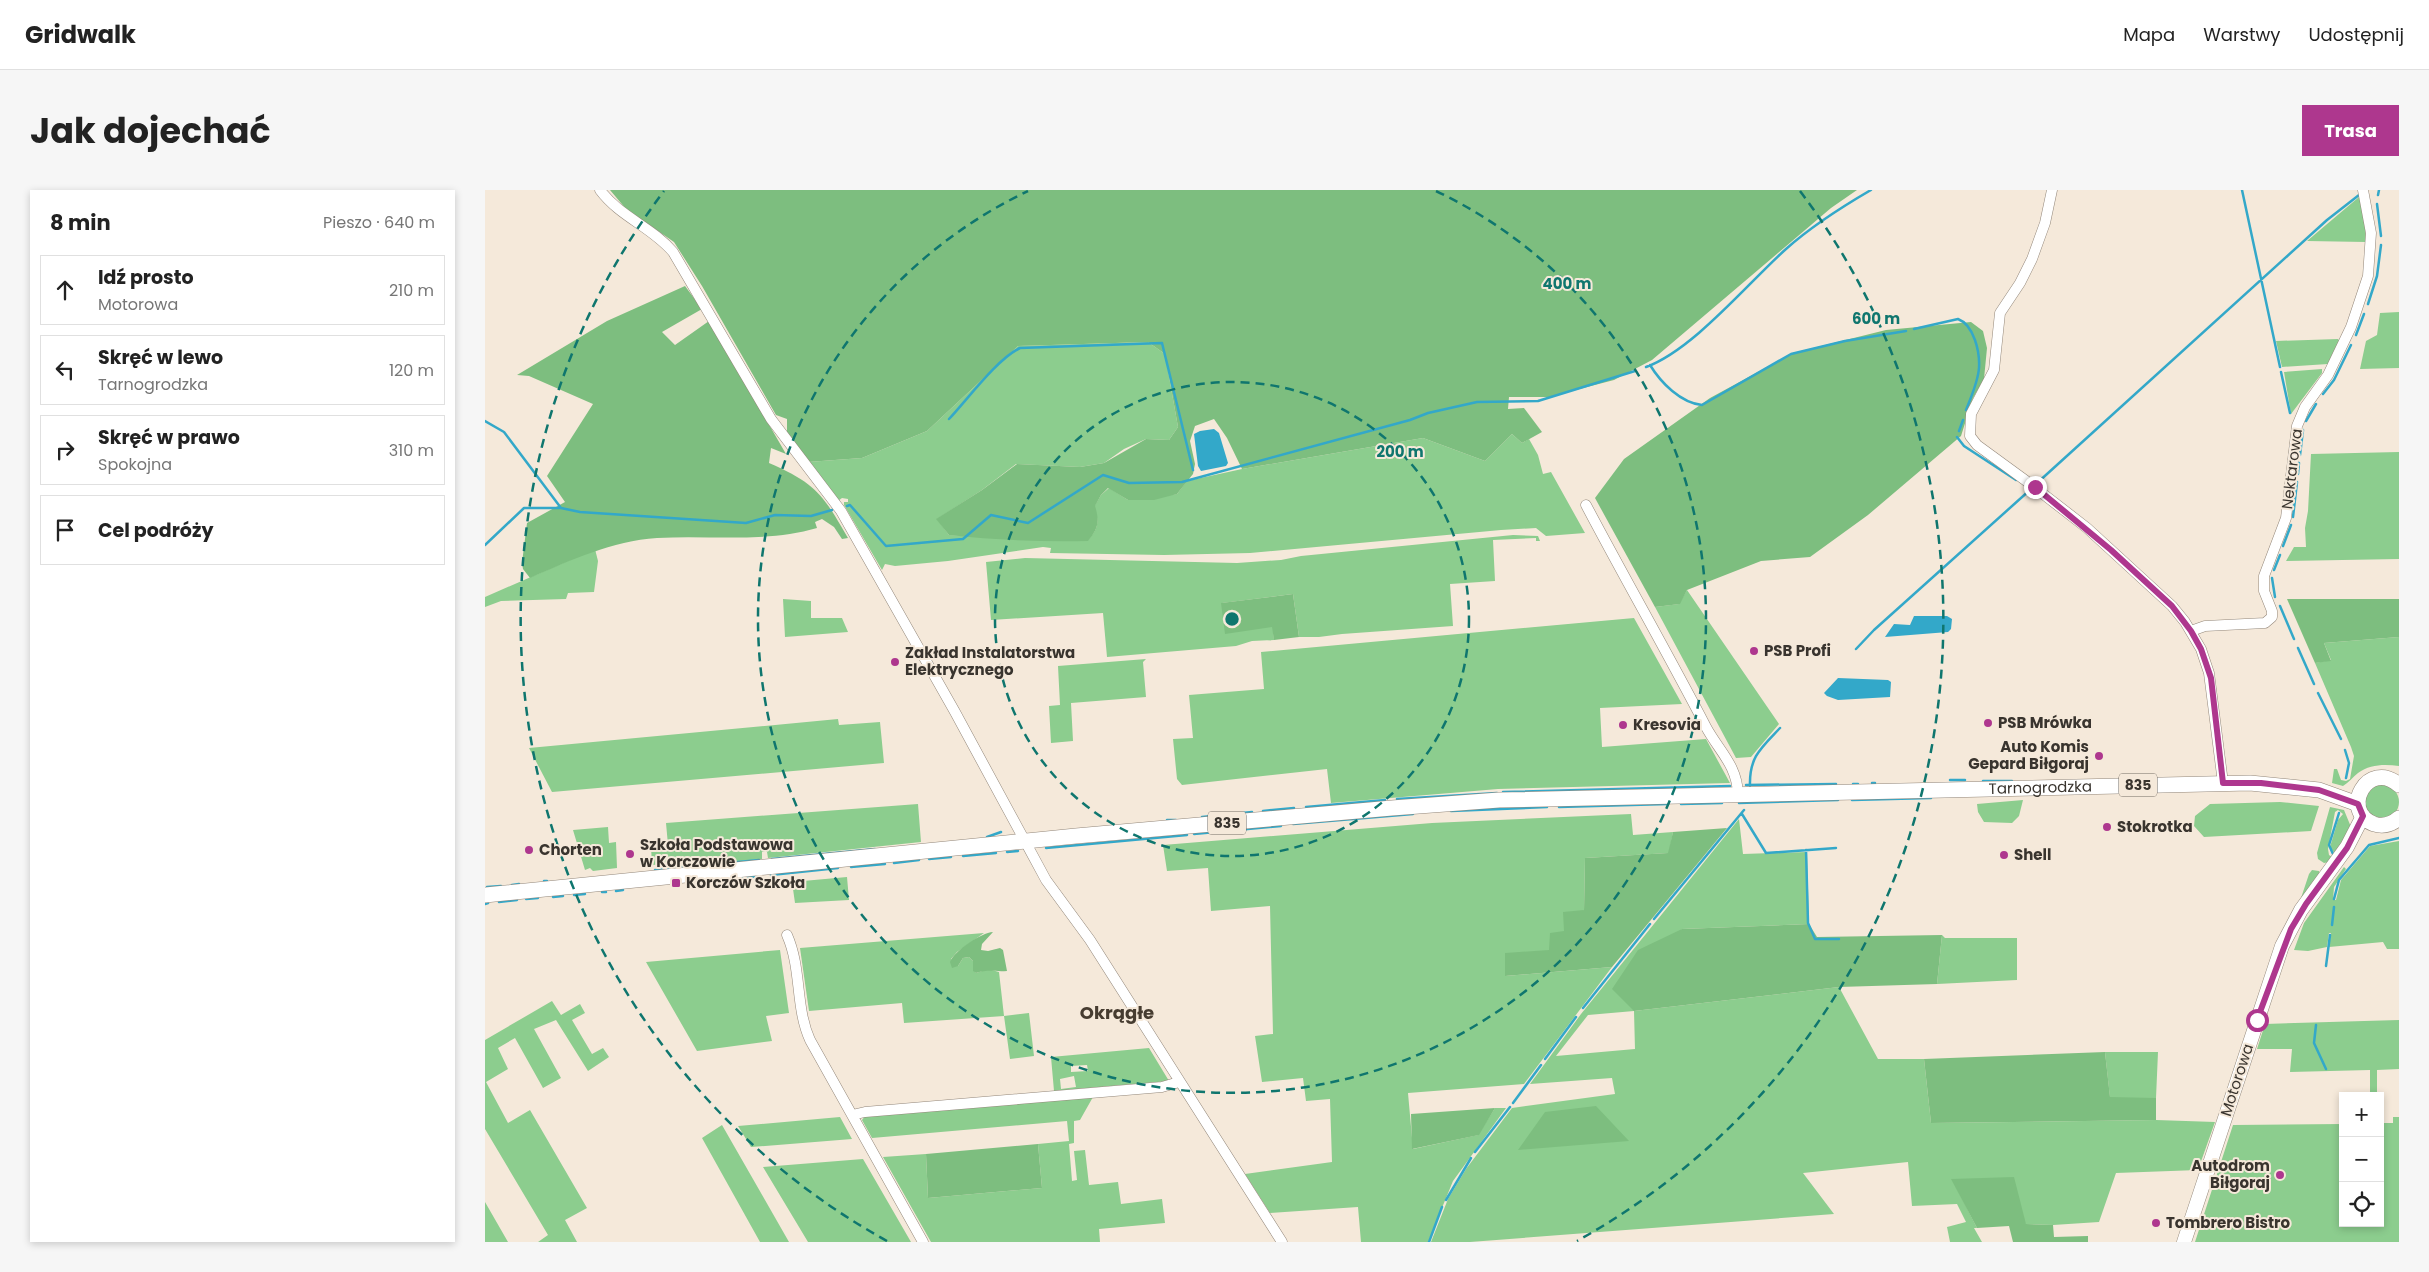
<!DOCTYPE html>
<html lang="pl">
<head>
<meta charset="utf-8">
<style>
  :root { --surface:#fff; --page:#f6f6f6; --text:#222; --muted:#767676; --line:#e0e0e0; --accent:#ae378e }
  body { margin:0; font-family:Poppins,sans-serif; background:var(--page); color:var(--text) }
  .controls { position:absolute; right:15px; bottom:15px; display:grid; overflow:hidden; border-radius:0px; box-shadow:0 2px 8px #0003 }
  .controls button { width:45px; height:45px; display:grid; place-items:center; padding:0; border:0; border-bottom:1px solid var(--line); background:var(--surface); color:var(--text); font:25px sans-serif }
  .stop { position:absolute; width:15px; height:15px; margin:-11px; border:4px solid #ae378e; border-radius:50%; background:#fff }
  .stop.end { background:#ae378e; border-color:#fff; box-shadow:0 1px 5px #0008 }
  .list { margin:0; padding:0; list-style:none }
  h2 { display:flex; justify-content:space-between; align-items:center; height:65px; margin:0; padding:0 20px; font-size:21px }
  h2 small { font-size:16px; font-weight:400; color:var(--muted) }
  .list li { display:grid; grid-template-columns:32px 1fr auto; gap:15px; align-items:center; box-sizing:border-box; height:70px; margin:0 10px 10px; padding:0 10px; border:1px solid var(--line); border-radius:0px }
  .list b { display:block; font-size:19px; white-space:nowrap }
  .list p { margin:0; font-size:16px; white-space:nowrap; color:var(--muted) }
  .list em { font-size:16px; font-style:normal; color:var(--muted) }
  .icon { flex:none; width:28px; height:28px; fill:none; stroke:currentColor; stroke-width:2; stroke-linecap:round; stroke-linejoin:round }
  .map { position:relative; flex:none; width:1914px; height:1052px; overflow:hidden; border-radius:0px }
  header { display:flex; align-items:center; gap:30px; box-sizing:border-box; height:70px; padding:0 25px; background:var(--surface); border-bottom:1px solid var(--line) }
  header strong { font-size:24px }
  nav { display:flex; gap:28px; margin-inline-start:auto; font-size:18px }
  .intro { display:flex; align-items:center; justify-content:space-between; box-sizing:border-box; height:120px; padding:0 30px }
  h1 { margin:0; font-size:35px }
  .button { padding:12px 22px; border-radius:0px; background:var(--accent); color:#fff; font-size:18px; font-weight:700 }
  main { display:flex; gap:30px; padding:0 30px }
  aside { flex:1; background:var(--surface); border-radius:0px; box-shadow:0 2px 8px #0003 }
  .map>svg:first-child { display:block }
  .green { fill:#8ccd8e; fill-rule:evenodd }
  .forest { fill:#7dbe7f }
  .water { fill:#33a8c9 }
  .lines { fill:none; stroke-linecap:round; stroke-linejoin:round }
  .stream { stroke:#33a8c9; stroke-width:2.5 }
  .street-casing { stroke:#93877a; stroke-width:11 }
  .secondary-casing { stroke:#93877a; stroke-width:15 }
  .primary-casing { stroke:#93877a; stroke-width:16 }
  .street { stroke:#fff; stroke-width:10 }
  .secondary { stroke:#fff; stroke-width:14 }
  .primary { stroke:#fff; stroke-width:15 }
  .route { stroke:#ae378e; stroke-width:6 }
  .ring { fill:none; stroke:#0f766e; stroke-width:2.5; stroke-dasharray:9 6 }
  .poi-dot { fill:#ae378e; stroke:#f5e9da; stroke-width:2 }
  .labels { text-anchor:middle; stroke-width:4; stroke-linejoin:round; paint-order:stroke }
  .shield { fill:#f5e9da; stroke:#716a62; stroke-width:1 }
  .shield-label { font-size:14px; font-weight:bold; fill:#39342e }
  .street-label { font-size:15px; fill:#39342e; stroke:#f5e9da }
  .poi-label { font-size:15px; font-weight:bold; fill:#39342e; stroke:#f5e9da; text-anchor:start }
  .quarter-label { font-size:18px; font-weight:bold; fill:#463c30; stroke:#f5e9da }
  .centre { fill:#0f766e; stroke:#f5e9da; stroke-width:2.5 }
  .ring-label { font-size:15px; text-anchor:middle; font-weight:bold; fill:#0f766e; stroke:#f5e9da; stroke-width:4; stroke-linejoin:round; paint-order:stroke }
</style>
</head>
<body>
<header>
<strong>Gridwalk</strong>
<nav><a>Mapa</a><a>Warstwy</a><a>Udostępnij</a></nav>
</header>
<div class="intro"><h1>Jak dojechać</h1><a class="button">Trasa</a></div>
<main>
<aside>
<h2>8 min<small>Pieszo · 640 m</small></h2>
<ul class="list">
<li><svg class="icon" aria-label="ahead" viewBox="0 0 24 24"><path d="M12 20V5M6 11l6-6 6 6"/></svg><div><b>Idź prosto</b><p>Motorowa</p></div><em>210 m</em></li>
<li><svg class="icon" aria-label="left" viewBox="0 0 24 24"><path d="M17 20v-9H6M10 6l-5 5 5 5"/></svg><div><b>Skręć w lewo</b><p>Tarnogrodzka</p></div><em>120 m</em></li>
<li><svg class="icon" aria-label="right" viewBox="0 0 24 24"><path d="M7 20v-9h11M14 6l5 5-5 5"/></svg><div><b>Skręć w prawo</b><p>Spokojna</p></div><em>310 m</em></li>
<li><svg class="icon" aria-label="arrive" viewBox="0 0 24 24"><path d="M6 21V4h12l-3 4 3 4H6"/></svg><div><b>Cel podróży</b></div></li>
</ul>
</aside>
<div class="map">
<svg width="1914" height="1052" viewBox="0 0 1914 1052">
  <rect width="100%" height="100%" fill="#f5e9da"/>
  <path class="green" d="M1874 7 1880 27 1881 52 1822 51Z
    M1914 122V178L1875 179 1881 151 1892 145 1895 123Z
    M1853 149 1855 152 1843 174 1797 177 1791 151Z
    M663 152 680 164 693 237 684 250 661 249 639 259 619 273 595 277 531 274 497 300 452 329 464 345 602 351C613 339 615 332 609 317L616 305 624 298 643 310 692 304 702 291 757 279 938 248 1000 271 1027 244 1037 253 1044 249 1053 265 1058 284 1066 282 1100 343 1061 346 1051 338 1016 340 765 363 679 365 565 363 566 358 558 357 463 371 410 376 400 374 397 380 359 315V312H363V309L357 308 353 311 323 272 377 268 442 241 533 156Z
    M1837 179V183L1806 224 1799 182Z
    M1914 262V369L1801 371 1809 357H1821L1820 338 1823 321 1826 264Z
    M1028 345 1053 346 1055 351H1051V348L1008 350 1010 391 965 394 968 436 857 444 834 447H814L808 404 737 413 788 437 789 450 767 451 751 456 622 467 618 423 506 430 501 372 540 368 752 373 796 370 816 366Z
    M110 359 113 371 109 402 83 403 81 409 16 411 0 417V407Z
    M1202 400 1294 534 1266 567 1251 568 1170 417 1194 414Z
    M298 409 326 411V428H357L363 442 300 447Z
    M1149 428 1197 514 1115 518 1117 557 1221 549 1245 593 1013 599 846 613 842 579 697 595 692 589 688 549 708 548 704 505 779 499 776 462Z
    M1914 447V576C1900 574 1885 574 1873 583 1868 587 1863 593 1858 596L1847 593 1849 579H1852L1856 590 1861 591 1865 589 1869 566 1866 557 1830 473 1846 470 1839 453Z
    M661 469 658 472 661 507 586 513 588 551 566 553 564 516 575 515 573 476Z
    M353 529 354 535 395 532 399 573 67 602 44 558Z
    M1880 612a17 17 0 1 1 34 0a17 17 0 1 1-34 0Z
    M1538 610 1534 626 1527 633 1499 632 1493 622 1492 614Z
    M1795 612 1834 616 1826 641 1719 647 1709 636 1710 626 1725 614Z
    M433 614 436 652 283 668 282 662H277V669L186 678 185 674 167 675 166 657 183 655 181 633Z
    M1845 617 1859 620 1866 637 1850 664 1845 657 1853 630 1858 624 1853 620 1850 622 1843 659 1844 665 1847 667 1844 672 1839 673 1833 669 1832 663Z
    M1146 624 1148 645 1188 642 1184 663 1100 668 1099 720 1064 760 1020 786 1127 777 1039 894 923 903 928 959 993 945 1010 918H1021L968 991 943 1052H876L873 1017 785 1023 760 984 847 972 845 909 821 911 818 888 777 892 770 846 788 844 785 716 726 721 723 678 682 681 678 655 947 633Z
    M1254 629 1258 664 1322 662 1324 734 1197 739 1149 821 1354 797 1393 869H1439L1446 933 1671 930 1730 932 1713 980 1631 983 1614 1032 1568 1035 1541 1034 1467 989 1492 1038H1489L1497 1052H1465L1462 1037 1481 1032 1472 1014 1427 1016 1423 972 1318 983 1349 1024 985 1052H946L963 1009 981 979 1027 918 1130 904 1127 888 1045 894 1096 824ZM1149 821 1150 859 1071 866 1103 825Z
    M123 637 124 653 131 652 132 678 108 681 105 678 100 680 88 640Z
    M1914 651V759H1902L1898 752 1844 757 1846 743H1844L1842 757 1823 761 1809 760 1819 733 1859 677 1861 679 1849 697 1848 710H1851L1856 690 1885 656Z
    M1827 680 1834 681 1835 685 1814 714 1824 684Z
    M362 687 364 710 310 713 307 692Z
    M499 743 472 762 466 769 473 776 478 768 484 767 488 771 489 781 491 783 503 779 514 782 519 826 544 823 549 866 525 869 519 826 419 833 417 813 324 821 315 758Z
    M1457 745 1460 748H1532V790L1452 794Z
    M295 760 304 823 281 826 287 851 212 861 161 772Z
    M67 811 76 825 95 814 100 823 87 830 107 864 118 858 124 867 103 881 71 830 49 839 76 888 58 898 30 848 13 858 23 879 1 892 23 933 45 920 102 1018 80 1030 92 1052H53L63 1045 0 939V850Z
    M1914 830V879L1892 880V904L1885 903V880L1805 882 1807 859H1772L1780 834Z
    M664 858 684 891 569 901 566 867ZM602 875 603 881 586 882V876ZM589 886 591 897 576 899 575 889Z
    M1620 862H1673L1671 908H1625Z
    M608 907 595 930 589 931V953L584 954 587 991 592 990 589 961 600 960 604 995 633 992 636 1014 677 1009 680 1033 614 1039 615 1052H446L398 967 441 964 443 1008 557 998 553 954 584 951 582 931 387 948 377 930 380 926Z
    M355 927 367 949 266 957 253 936Z
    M1908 927H1914V1052H1710L1748 935 1858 934V1033H1895V933H1908Z
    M237 935 304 1052H275L217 948Z
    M378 969 426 1052H323L278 977Z
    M0 1012 23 1052H0Z"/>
  <path class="forest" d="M125 0H1372L1346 18 1167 170 1129 190 1064 207H1024L1023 219 1039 218 1057 242 1037 253 1027 244 1000 271 938 248 757 279 742 248 729 229 710 236 705 251 710 274 708 284 692 304 669 310H643L623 298 616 305 610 316C615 332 613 339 603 351 556 352 510 350 464 345L451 329 497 300 532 274 595 277 619 273 661 249 684 250 693 237 680 164 663 152 533 156 442 241 377 268 323 272 302 242V229L291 225 217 96 189 52 141 19Z
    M200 96 217 119 177 142 190 155 224 131 301 264 286 258 284 273C332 294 338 305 363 348L357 349 349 337 337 329 330 332 332 338C281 353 225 345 172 348 127 351 86 370 45 388L38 379 37 373 42 333 80 312 62 286 108 214 44 186 32 185 122 131Z
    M1486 132 1498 141 1502 158 1499 189 1488 208 1476 246 1383 325 1325 367 1276 371 1202 400 1195 414 1170 417 1110 308 1139 269 1225 208 1308 163 1401 140Z
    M808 404 814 447 789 450 787 437 740 444 736 413Z
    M1802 409H1914V447L1839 453 1846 471 1830 473Z
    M1242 638 1127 777 1020 786V763L1064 760 1065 743 1079 741 1078 722 1099 720 1100 668 1183 663 1188 642Z
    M1324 734 1332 747 1457 745 1452 794 1354 797 1149 821 1127 799 1153 760 1197 739Z
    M508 742 497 754 496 760 503 761 515 758 518 760 522 781C509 782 505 779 491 783L488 781V771L484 767 478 768 473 776 467 778 465 772C470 760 496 743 508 742Z
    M1620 862 1625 907 1671 908V930L1446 933 1439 869Z
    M1111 916 1144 951 1033 960 1060 922Z
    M1010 918 994 945 927 959 926 924Z
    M553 954 557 998 443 1008 441 964Z
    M1529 987 1541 1034 1568 1035 1569 1047 1603 1046V1052H1528L1524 1036 1492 1038 1466 989Z"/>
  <path class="water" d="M729 239 734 243 743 273 741 276 716 281 713 276 709 244 715 241Z
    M1429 426H1462L1467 429 1466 439 1463 442 1400 447 1409 434 1425 435Z
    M1353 488 1403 490 1406 492 1405 507 1353 510 1342 506 1339 503Z"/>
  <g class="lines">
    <path class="stream" d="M1757 0 1795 177
      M1893 5 1894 0
      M1892 14 1896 46
      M1883 114 1892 86 1896 55
      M1429 139 1473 129C1489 135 1495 162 1494 178 1493 192 1486 207 1481 220
      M1871 145 1879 124
      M1165 175C1176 193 1196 213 1217 215L1306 164 1360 151 1421 141
      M1161 177C1208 160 1263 93 1301 59 1328 35 1355 18 1386 0
      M1796 182 1805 223
      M1838 204 1849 190 1866 155
      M464 229C482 210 512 169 535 158L677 153 708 280
      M0 231 19 242 76 318 95 322 261 333 290 325 326 326 347 320
      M1821 231 1831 214
      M1474 241 1478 230
      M1472 247 1479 256 1531 290
      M1815 265 1818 240
      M1813 284 1814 273
      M1551 294 1842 30 1874 5
      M362 316 365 315 401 356 478 349 506 325 543 333 618 285 644 293 697 292 925 230 943 223 992 212 1053 211 1150 181
      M1808 327 1812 292
      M0 355 39 318H76
      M1798 356 1806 335
      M1789 380 1795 365
      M1787 388 1790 407
      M1795 416 1809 449
      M1813 458 1829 494
      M1371 459 1389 440 1546 299
      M1833 503 1856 549
      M1860 560 1864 573 1861 588
      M1465 590H1480
      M1498 591H1527
      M1387 593H1390
      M1368 594H1373
      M1261 595 1351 594
      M1265 596C1264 567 1276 558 1295 538
      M1018 602 1245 596
      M912 609 1012 603
      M1367 610 1446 608
      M1254 613 1353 610
      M1196 614 1237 613
      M821 617 900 610
      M1074 617 1183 614
      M778 621 809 618
      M966 621 1062 617
      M1257 624 1281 663 1351 658
      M717 627 767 622
      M682 630H691
      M808 634 928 624
      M709 644 796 636
      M502 647 516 642
      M561 658 702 645
      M1321 660 1323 733 1330 749H1354
      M522 662 533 661
      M1848 664 1844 655 1854 623
      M478 666 511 663
      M287 669 390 659
      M444 669 466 667
      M409 673 434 670
      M366 677 400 674
      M170 680 274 670
      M286 685 353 678
      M238 690 274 686
      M59 691H62
      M27 695 34 694
      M2 697 16 696
      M131 701 138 700
      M117 702H121
      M89 705 100 704
      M68 707 78 706
      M41 709 53 708
      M1849 709 1854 690 1884 655 1914 648
      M14 712 32 710
      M0 714 3 713
      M1169 729 1259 620
      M1847 735 1849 717
      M1841 776 1845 745
      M1098 818 1165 734
      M1831 835 1829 853 1841 879
      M1060 869 1091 827
      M1028 913 1056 875
      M990 962 1025 917
      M961 1010 986 968
      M944 1052 957 1017"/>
    <g class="street-casing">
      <path id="street" d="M115 0C135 27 167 37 188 62L286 229 356 321 470 522 561 690 605 750 797 1052
        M1567 0 1560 33 1547 69 1535 93 1515 123 1509 180 1486 224 1485 246 1492 255 1544 293 1602 338 1687 416 1700 432 1716 459 1724 483 1738 593
        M1101 315C1140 389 1182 462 1221 537 1234 561 1252 575 1253 604
        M1706 441 1720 436 1780 433 1787 427V421L1779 401V386L1801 328 1812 236 1820 217 1843 185 1866 137 1883 86 1886 43 1878 0
        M302 745C317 779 310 817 325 850L438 1052
        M367 925 380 922 677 897 694 892"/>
    </g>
    <g class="secondary-casing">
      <path id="secondary" d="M1699 1052 1797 756 1816 720 1862 657 1878 626"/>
    </g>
    <g class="primary-casing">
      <g id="primary">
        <path d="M1914 595C1883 568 1854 621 1889 634 1898 637 1907 634 1914 628"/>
        <path id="s1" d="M0 705 591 646 907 618 1014 610 1765 593 1834 600 1873 614"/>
      </g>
    </g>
    <use href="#street" class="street"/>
    <use href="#secondary" class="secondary"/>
    <use href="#primary" class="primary"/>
  </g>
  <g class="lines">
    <path class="route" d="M1550 297 1626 360 1687 416 1706 441 1716 459 1726 488 1738 593H1776L1834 600 1873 614 1878 626 1862 658 1821 714 1806 739 1772 830"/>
  </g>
  <g class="ring">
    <circle cx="747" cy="429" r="237"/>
    <path d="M951 1A474 474 0 1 1 543 1"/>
    <path d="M402 1051A711 711 0 0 1 179 1M1315 1A711 711 0 0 1 1092 1051"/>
  </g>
  <g class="poi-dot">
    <circle cx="1269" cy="461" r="5"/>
    <circle cx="410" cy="472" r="5"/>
    <circle cx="1503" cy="533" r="5"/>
    <circle cx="1138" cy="535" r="5"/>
    <circle cx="1614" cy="566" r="5"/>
    <circle cx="1622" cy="637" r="5"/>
    <circle cx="44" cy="660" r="5"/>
    <circle cx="145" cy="664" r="5"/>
    <circle cx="1519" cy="665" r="5"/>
    <rect x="186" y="688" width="10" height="10" rx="2.5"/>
    <circle cx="1795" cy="985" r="5"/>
    <circle cx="1671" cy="1033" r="5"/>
  </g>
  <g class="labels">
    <g class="shield">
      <rect x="1634" y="583.5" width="38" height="23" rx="4"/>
      <rect x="723" y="621.5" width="38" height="23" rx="4"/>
    </g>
    <g class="shield-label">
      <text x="1653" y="600">835</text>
      <text x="742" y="638">835</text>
    </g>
    <g class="street-label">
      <text transform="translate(1807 279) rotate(-83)" y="5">Nektarowa</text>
      <text dy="5" stroke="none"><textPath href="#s1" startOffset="1560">Tarnogrodzka</textPath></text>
      <text transform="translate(1752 890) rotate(-72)" y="5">Motorowa</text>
    </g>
    <g class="poi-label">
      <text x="1279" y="466">PSB Profi</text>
      <text x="420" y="468">Zakład Instalatorstwa<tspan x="420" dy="17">Elektrycznego</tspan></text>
      <text x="1513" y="538">PSB Mrówka</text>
      <text x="1148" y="540">Kresovia</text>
      <text x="1604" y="562" text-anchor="end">Auto Komis<tspan x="1604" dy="17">Gepard Biłgoraj</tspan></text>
      <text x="1632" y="642">Stokrotka</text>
      <text x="155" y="660">Szkoła Podstawowa<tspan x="155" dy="17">w Korczowie</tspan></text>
      <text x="54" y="665">Chorten</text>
      <text x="1529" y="670">Shell</text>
      <text x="201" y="698">Korczów Szkoła</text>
      <text x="1785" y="981" text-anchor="end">Autodrom<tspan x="1785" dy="17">Biłgoraj</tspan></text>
      <text x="1681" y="1038">Tombrero Bistro</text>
    </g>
    <g class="quarter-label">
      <text x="632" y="829">Okrągłe</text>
    </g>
  </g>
  <circle cx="747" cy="429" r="8" class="centre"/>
  <g class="ring-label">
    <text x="1082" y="99">400 m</text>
    <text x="1391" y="134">600 m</text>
    <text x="915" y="267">200 m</text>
  </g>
</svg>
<div class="controls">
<button>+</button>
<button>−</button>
<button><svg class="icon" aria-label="locate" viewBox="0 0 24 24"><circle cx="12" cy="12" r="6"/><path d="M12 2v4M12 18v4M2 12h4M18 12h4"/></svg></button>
</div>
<div class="stop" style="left:1772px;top:830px"></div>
<div class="stop end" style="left:1550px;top:297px"></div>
</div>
</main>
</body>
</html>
